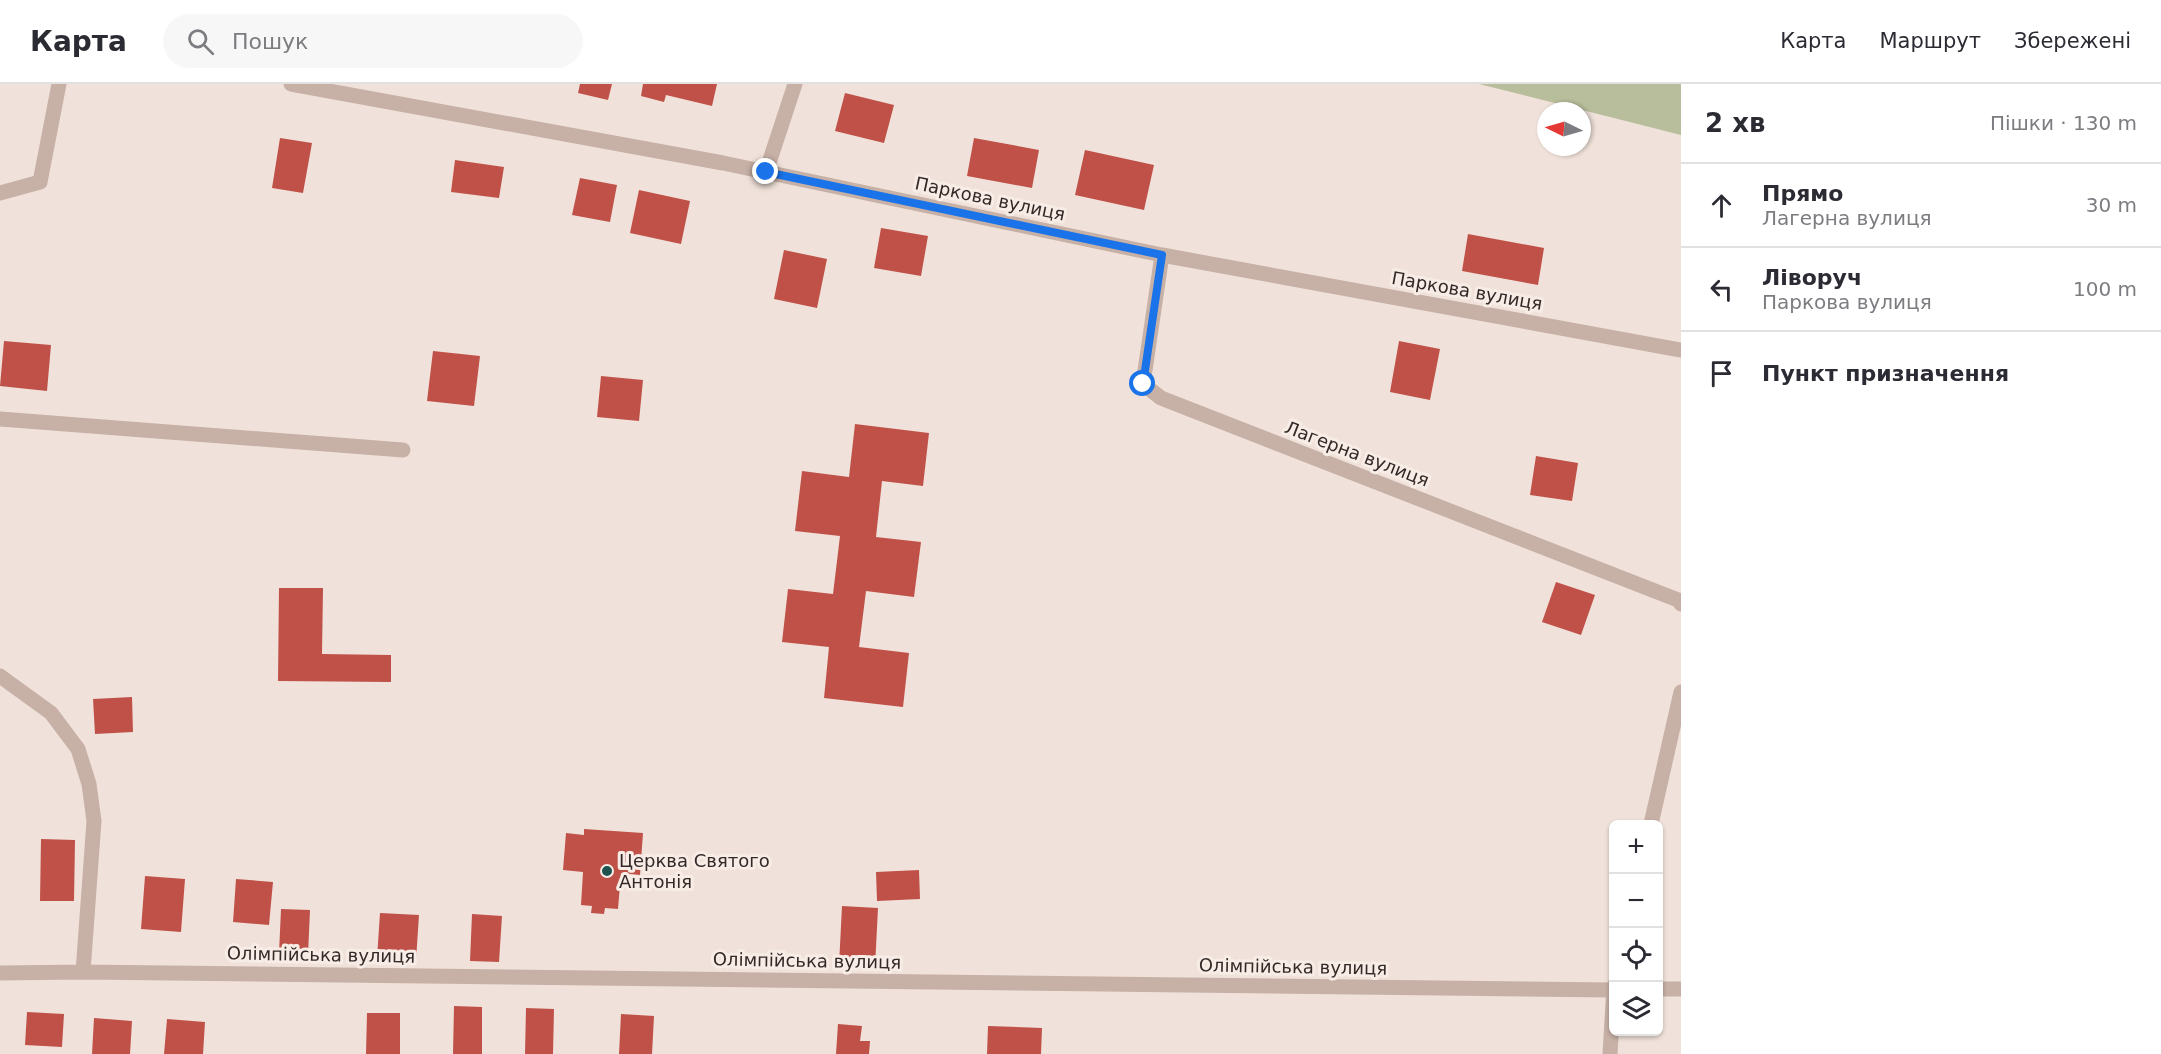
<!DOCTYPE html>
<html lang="uk">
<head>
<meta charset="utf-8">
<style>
  :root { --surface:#fff; --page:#f7f7f7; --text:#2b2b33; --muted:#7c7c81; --line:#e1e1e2 }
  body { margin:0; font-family:"DejaVu Sans",sans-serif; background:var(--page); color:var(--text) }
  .controls { position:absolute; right:18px; bottom:18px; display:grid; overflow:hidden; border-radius:9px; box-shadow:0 2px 4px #0004 }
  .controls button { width:54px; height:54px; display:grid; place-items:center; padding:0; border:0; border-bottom:2px solid var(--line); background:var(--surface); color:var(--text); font:30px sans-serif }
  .compass { position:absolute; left:1537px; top:18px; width:54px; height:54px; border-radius:50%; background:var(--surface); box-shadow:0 2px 4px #0004; rotate:275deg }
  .stop { position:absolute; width:18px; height:18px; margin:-14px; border:4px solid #1a73e8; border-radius:50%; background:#fff }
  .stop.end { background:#1a73e8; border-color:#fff; box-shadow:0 2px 6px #0008 }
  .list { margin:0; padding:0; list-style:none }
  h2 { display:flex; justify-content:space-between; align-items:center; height:78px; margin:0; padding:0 24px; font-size:26px }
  h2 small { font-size:20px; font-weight:400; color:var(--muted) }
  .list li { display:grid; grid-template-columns:39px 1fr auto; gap:18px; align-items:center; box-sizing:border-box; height:84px; padding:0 24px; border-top:2px solid var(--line) }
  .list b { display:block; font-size:22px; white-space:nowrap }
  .list p { margin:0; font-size:20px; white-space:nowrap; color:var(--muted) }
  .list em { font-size:20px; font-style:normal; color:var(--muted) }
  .icon { flex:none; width:33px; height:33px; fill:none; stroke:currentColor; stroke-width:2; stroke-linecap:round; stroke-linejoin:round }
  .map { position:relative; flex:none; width:1681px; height:970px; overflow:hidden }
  header { display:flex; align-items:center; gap:36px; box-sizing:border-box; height:84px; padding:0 30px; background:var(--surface); border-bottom:2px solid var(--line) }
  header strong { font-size:28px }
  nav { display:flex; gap:33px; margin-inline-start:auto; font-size:21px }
  .search { width:420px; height:54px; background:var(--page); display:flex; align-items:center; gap:15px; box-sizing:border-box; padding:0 21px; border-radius:33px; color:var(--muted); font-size:22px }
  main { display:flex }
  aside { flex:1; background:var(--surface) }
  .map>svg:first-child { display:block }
  .green { fill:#b8be9b }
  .building { fill:#c05148 }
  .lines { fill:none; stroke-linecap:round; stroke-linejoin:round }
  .street { stroke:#c7b0a6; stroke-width:15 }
  .route { stroke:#1a73e8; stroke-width:8 }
  .poi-dot { fill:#1e534e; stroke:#f8ede6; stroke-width:2 }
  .labels { text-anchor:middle; stroke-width:6; stroke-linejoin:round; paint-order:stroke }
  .street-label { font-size:18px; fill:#342927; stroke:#f8ede6 }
  .poi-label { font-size:18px; fill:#342927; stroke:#f8ede6; text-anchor:start }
</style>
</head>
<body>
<header>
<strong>Карта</strong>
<div class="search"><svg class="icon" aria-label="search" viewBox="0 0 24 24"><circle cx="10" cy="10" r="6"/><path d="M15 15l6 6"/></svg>Пошук</div>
<nav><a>Карта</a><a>Маршрут</a><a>Збережені</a></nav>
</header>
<main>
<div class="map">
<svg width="1681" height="970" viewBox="0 0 1681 970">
  <rect width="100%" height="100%" fill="#f0e2da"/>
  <path class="green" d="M1479 0H1681V51Z"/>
  <path class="building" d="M580 0H612L608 16 578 9Z
    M643 0H717L712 22 666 11 664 18 641 12Z
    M845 9 894 21 884 59 835 47Z
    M280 54 312 59 303 109 272 104Z
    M974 54 1039 66 1032 104 967 92Z
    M1085 66 1154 81 1144 126 1075 111Z
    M455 76 504 83 499 114 451 108Z
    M580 94 617 101 610 138 572 131Z
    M639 106 690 117 681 160 630 149Z
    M881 144 928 152 921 192 874 184Z
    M1468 150 1544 164 1538 201 1462 187Z
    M784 166 827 175 817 224 774 215Z
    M4 257 51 261 47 307 0 302Z
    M1399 257 1440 265 1430 316 1390 308Z
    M433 267 480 272 474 322 427 317Z
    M601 292 643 296 639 337 597 333Z
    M855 340 929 349 923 402 882 397 876 453 921 458 914 513 866 507 859 563 909 569 903 623 824 614 829 563 782 558 788 505 833 510 840 452 795 447 802 387 849 393Z
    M1536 372 1578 379 1572 417 1530 411Z
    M1556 498 1595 511 1581 551 1542 538Z
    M279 504H323L322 570 391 571V598L278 597Z
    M132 613 133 648 95 650 93 615Z
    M584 745 643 749 640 791 621 789 618 825 605 824 604 830 591 829 592 822 581 821 583 788 563 786 566 749 584 751Z
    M41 755 75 756 74 817H40Z
    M919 786 920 815 877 817 876 788Z
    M145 792 185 795 181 848 141 845Z
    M236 795 273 798 269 841 233 838Z
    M842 822 878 824 875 883 839 881Z
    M281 825 310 826 308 871 279 869Z
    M380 829 419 831 416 876 377 874Z
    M472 830 502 832 499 878 470 877Z
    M454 922 482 923V970H453Z
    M526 924 554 925 553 970H525Z
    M27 928 64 930 62 963 25 961Z
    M367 929H400V970H366Z
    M621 930 654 932 652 970H619Z
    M94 934 132 937 130 970H92Z
    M167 935 205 938 203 970H164Z
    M838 940 862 942 860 957H870L869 970H836Z
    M988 942 1042 944 1041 970H987Z"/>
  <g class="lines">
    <path class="street" d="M291 0 723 79 1162 171 1681 266
      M766 88 795 0
      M0 109 40 98 59 0
      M1162 171 1143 300 1161 314 1678 516 1681 520
      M0 335 403 366
      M0 592 51 629 78 665 89 700 94 737 83 888
      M1651 740 1681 608
      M0 889 83 888 1614 906
      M1658 905H1681
      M1610 970 1614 902"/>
  </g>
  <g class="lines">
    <path class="route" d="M766 88 1162 171 1143 300"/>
  </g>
  <circle class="poi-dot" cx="607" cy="787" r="6"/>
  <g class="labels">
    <g class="street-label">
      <text transform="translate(990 115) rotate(12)" y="6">Паркова вулиця</text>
      <text transform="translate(1467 207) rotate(10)" y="6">Паркова вулиця</text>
      <text transform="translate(1357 370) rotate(21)" y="6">Лагерна вулиця</text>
      <text transform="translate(321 871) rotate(1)" y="6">Олімпійська вулиця</text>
      <text transform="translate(807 877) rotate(1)" y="6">Олімпійська вулиця</text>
      <text transform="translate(1293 883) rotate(1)" y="6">Олімпійська вулиця</text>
    </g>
    <g class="poi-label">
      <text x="619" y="783">Церква Святого<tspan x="619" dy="21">Антонія</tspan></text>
    </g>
  </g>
</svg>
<div class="controls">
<button>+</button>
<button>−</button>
<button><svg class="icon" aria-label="locate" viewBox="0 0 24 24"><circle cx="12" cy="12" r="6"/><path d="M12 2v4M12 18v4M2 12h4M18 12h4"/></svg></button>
<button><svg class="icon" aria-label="layers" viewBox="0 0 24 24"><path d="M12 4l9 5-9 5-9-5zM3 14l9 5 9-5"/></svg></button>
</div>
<svg class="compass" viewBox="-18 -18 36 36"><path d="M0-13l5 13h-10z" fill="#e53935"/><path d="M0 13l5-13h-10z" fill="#7c7c81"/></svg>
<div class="stop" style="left:1143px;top:300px"></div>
<div class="stop end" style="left:766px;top:88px"></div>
</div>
<aside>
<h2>2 хв<small>Пішки · 130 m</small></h2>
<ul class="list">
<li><svg class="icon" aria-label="ahead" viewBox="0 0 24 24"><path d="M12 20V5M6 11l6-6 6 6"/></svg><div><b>Прямо</b><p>Лагерна вулиця</p></div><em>30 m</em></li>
<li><svg class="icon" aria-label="left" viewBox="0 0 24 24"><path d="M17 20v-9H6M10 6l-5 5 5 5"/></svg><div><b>Ліворуч</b><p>Паркова вулиця</p></div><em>100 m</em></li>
<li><svg class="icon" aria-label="arrive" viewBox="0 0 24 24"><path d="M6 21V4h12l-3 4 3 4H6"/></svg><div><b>Пункт призначення</b></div></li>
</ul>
</aside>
</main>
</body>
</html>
